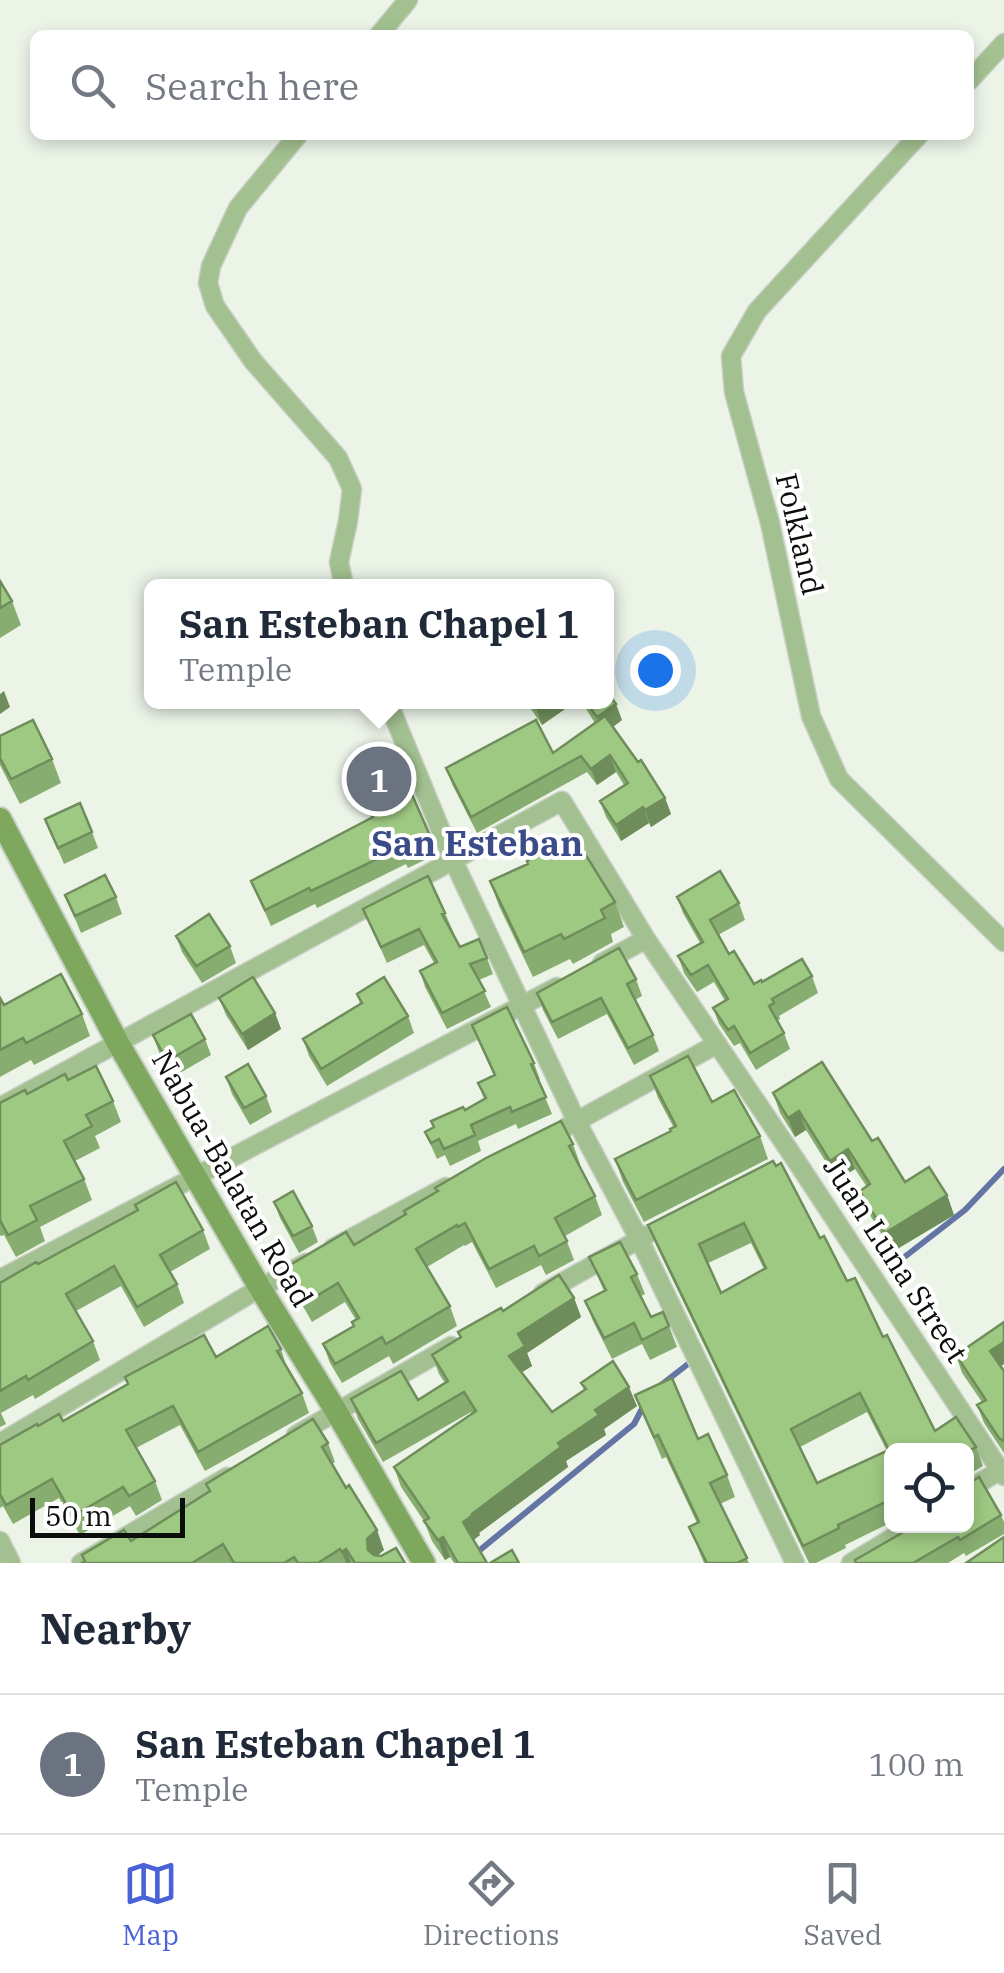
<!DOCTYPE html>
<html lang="en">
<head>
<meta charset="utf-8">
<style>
  :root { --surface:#fff; --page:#f2f2f3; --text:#1f2937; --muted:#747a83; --line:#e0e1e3; --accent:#4962d7 }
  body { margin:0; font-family:"IBM Plex Serif",serif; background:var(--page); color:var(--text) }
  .controls { position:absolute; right:30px; bottom:30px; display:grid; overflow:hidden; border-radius:15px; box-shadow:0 5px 15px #0003 }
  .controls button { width:90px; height:90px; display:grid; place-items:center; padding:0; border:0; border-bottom:2px solid var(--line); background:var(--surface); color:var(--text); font:50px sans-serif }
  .scale { position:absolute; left:30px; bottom:25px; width:155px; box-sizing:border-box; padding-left:10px; border:5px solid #0b0e0a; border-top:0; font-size:28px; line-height:35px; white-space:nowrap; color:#0b0e0a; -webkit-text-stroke:8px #fff; paint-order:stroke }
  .you { position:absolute; left:655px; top:670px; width:35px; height:35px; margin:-25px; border:8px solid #fff; border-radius:50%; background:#1a73e8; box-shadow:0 0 0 15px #1a73e833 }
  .badge { display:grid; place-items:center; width:65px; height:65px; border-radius:50%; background:var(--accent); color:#fff; font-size:32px; font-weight:700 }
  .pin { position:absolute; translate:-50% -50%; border:5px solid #fff; box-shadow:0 2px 10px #0006 }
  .popup { position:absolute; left:144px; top:579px; width:470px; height:130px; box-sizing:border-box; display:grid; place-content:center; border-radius:15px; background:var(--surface); filter:drop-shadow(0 2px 8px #0005); font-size:32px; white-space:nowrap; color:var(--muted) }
  .popup b { font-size:38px; color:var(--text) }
  .popup::after { content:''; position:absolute; left:50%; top:100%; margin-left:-20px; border:20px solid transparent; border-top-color:var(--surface) }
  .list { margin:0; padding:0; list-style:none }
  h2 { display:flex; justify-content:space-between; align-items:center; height:130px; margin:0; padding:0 40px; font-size:42px }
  h2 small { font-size:32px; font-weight:400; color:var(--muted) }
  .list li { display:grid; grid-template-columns:65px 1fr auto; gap:30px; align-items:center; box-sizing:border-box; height:140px; padding:0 40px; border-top:2px solid var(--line) }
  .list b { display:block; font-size:38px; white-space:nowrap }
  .list p { margin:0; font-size:32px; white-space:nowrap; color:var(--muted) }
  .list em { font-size:32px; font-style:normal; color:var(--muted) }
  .icon { flex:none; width:55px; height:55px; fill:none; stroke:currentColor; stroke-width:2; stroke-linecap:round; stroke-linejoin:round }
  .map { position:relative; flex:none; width:1004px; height:1563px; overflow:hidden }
  .search { position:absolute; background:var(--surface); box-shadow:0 5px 15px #0003; left:30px; right:30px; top:30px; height:110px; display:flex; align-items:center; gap:25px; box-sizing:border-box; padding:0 35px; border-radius:15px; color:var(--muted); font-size:38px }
  .sheet { height:270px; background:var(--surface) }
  nav { display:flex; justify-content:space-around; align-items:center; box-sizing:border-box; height:140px; border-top:2px solid var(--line); background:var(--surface); font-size:28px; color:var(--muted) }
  nav a { display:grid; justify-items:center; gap:5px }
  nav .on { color:var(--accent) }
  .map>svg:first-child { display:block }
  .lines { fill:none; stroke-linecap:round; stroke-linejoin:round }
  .stream { stroke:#6475a5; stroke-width:6 }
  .street-casing { stroke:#c8cfc4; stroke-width:21 }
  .secondary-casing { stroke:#c8cfc4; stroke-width:26 }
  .street { stroke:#a3c190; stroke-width:18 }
  .secondary { stroke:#7da85e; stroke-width:22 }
  .wall { fill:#88ad70; fill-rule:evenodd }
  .shaded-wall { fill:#6f8d5b }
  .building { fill:#9ec982; stroke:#6f8d5b; stroke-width:2.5; fill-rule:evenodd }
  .labels { text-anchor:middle; stroke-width:8; stroke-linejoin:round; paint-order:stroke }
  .street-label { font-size:30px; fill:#0b0e0a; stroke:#fff }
  .quarter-label { font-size:35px; font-weight:bold; fill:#3c4c88; stroke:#fff }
</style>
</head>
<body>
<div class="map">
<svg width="1004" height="1563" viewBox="0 0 1004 1563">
  <rect width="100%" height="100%" fill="#ecf4e8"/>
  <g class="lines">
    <path class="stream" d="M889 1269 965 1210 1004 1169
      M661 1385 688 1364
      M464 1563 634 1424 644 1405"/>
    <g class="street-casing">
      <path id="street" d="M379 35 408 0
        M969 81 1004 43
        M298 135 238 208 211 266 208 283 215 306 253 361 338 458 352 489 348 521 339 562 344 586
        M919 135 757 311 731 356 734 392 770 523 811 716 839 779 1004 942
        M388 702 453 860 577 1122 639 1239 795 1563
        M602 963 646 939
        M0 1107 562 801 646 939 795 1159 1004 1476
        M568 1126 717 1044
        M333 1248 446 1187
        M0 1279 557 987
        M543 1293 647 1235
        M296 1435 451 1346
        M0 1443 260 1288 306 1263
        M966 1491 1004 1468
        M0 1541 11 1563
        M81 1563 227 1477
        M851 1563 912 1526"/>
    </g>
    <g class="secondary-casing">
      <path id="secondary" d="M0 819 118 1043 260 1288 336 1411 424 1563"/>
    </g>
    <use href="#street" class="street"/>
    <use href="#secondary" class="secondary"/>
  </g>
  <path class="wall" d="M0 581 12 601 21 625 0 638Z
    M401 702H415L404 707Z
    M526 702H575L542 725Z
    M583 702H606L622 720 613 727 665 798 671 814 651 827 649 823 621 841 606 817 600 801 624 785 616 772 597 785 587 772 477 833 452 784 446 768 553 753 595 723 586 709Z
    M0 736 52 759 61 783 20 804 0 765Z
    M359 787 431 838 437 854 408 868 406 864 317 908 315 904 271 926 251 881 371 818Z
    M45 819 92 832 98 848 64 864Z
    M490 881 615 902 624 927 611 934 613 942 573 964 570 959 533 977 499 906Z
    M65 895 116 897 122 914 81 933Z
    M677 897 739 903 745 920 718 935 729 954 754 984 812 976 818 993 779 1016 780 1019 777 1021 784 1033 790 1049 756 1070 740 1043 734 1046 719 1024 713 1008 725 1001 714 982 697 992 684 973 678 956 700 943 683 913Z
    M363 909 445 913 460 947 487 958 493 974 479 980 491 1007 447 1029 425 987 420 971 434 963 424 945 387 963Z
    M176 936 230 946 236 963 202 983 182 952Z
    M636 979 642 996 635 1000 653 1035 659 1051 634 1065 607 1014 558 1039 543 1010 537 993Z
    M357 994 408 1016 414 1033 327 1086 309 1056 303 1039 360 1004Z
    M0 998 4 1005 82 1014 90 1036 34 1065 31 1060 0 1077Z
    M219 998 275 1013 281 1029 248 1050 226 1015Z
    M472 1025 534 1063 540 1080H538L552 1114 518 1129 516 1124 478 1141 481 1151 450 1166 445 1155 437 1159 425 1132 484 1099 478 1083 494 1076Z
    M153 1035 205 1039 211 1055 173 1077 159 1052Z
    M650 1076 712 1102 760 1136 768 1159 644 1222 623 1182 615 1159 671 1131 674 1128 658 1098Z
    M226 1077 266 1096 272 1112 250 1125 232 1094Z
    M68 1080 113 1101 121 1122 95 1136 100 1148 75 1161 84 1179 92 1200 40 1227 45 1241 16 1257 4 1235 1 1236 0 1235V1103Z
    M773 1093 872 1141 905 1182 947 1195 954 1215 892 1252 867 1210 860 1191 867 1187 855 1169 837 1180 806 1130 795 1137 780 1113Z
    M573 1144 580 1164H578L595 1196 602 1215 565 1236 574 1260 546 1275 541 1265 496 1288 472 1242 465 1246 464 1245 427 1267 450 1306 457 1326 393 1364 389 1356 342 1383 330 1363 323 1344 353 1326 356 1320 345 1302 312 1322 292 1287 285 1268 354 1245Z
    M773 1161 883 1337 935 1431 976 1447 983 1466 966 1476V1450H892V1522L845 1545 846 1548 816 1563H809L656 1245 648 1225ZM751 1243 764 1269 721 1293 708 1263ZM867 1412 887 1451 817 1483 800 1447Z
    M274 1202 312 1226 318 1242 299 1253 280 1218Z
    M135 1205 203 1230 210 1249 170 1272 177 1284 184 1303 144 1327 121 1286 76 1311 93 1341 100 1360 35 1399 33 1395 1 1413 6 1424 0 1427V1283L38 1264 137 1210Z
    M589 1257 637 1274 645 1294 641 1296 651 1317 669 1326 677 1347 650 1360 642 1344 612 1359 593 1321 585 1301 604 1291Z
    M574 1298 581 1317 527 1353 532 1366 522 1372 552 1412 584 1390 581 1383 637 1406 604 1429 606 1435 566 1461 568 1467 479 1533 480 1535 474 1540 487 1563H454L450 1557 445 1560 432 1541 424 1521 401 1487 394 1467 472 1414 471 1412 383 1462 358 1419 351 1399 418 1400 445 1383 439 1374 432 1355 460 1338 458 1332 503 1311Z
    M281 1349 287 1368 302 1393 309 1413 205 1471 180 1425 136 1448 155 1481 162 1500 136 1516 130 1506 80 1535 59 1498 13 1524 3 1506 0 1508V1445L38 1426 63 1421 127 1384 125 1377 216 1357Z
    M956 1355 1004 1364 1001 1366 1004 1371V1453L984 1423 977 1405 982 1402 962 1373Z
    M635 1395 698 1439 727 1475 735 1497 720 1504 749 1563H704L689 1527 697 1523 666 1457 662 1459Z
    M328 1443 335 1462 332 1464 384 1550 377 1556 405 1563H81L84 1561 82 1555 131 1541 209 1492 206 1484Z
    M1001 1515 1004 1522V1534L966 1556 964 1553 948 1563H856Z"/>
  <path class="shaded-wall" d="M4 691 10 707 0 714V694Z
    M545 702H575L542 725 536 708Z
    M616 704 622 720 603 734 597 717Z
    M610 755 616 772 597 785 591 769Z
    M665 798 671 814 651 827 645 810Z
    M643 807 649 823 621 841 616 825Z
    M275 1013 281 1029 248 1050 242 1034Z
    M799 1111 806 1130 795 1137 788 1118Z
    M848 1149 855 1169 837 1180 830 1161Z
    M947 1195 954 1215 892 1252 885 1233Z
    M574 1298 581 1317 527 1353 532 1366 516 1376 509 1356 518 1334Z
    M1004 1342V1364L997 1369 990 1351Z
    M629 1387 637 1406 604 1429 606 1435 566 1461 568 1467 479 1533 480 1535 470 1542 463 1522 472 1514 595 1410Z
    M377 1530 384 1550 374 1558 368 1550 367 1539Z
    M443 1537 450 1557 445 1560 438 1540Z
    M346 1549 351 1563H346L342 1552Z"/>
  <path class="building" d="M0 581 12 601 0 608Z
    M606 691 616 704 597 717 586 702H606Z
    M531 702H545L536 708Z
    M605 716 638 762 641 760 665 798 645 810 643 807 616 825 600 801 628 783 610 755 591 769 581 756 471 817 446 768 536 720 553 753Z
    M33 720 52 759 11 779 0 758V736Z
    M400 767 431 838 402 852 400 848 311 891 309 888 265 910 251 881 373 817 359 787Z
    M80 803 92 832 58 848 45 819Z
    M574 836 615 902 601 910 605 918 564 939 561 934 524 952 490 881 528 864 527 861Z
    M720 871 739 903 710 920 729 954 734 951 754 984 761 980 762 982 802 959 812 976 772 999 774 1003 769 1006 784 1033 750 1053 734 1026 728 1030 713 1008 728 999 708 965 691 975 678 956 703 942 677 897Z
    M105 875 116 897 75 916 65 895Z
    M428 876 445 913 442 914 460 947 479 939 487 958 470 964 485 991 442 1013 420 971 437 962 419 929 381 947 363 909Z
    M209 914 230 946 196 966 176 936Z
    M619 948 636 979 627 984 653 1035 628 1048 601 998 552 1022 537 993Z
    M61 974 82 1014 26 1043 23 1038 0 1050V998L4 1005Z
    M253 977 275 1013 242 1034 219 998Z
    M384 977 408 1016 321 1069 303 1039 362 1003 357 994Z
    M507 1007 534 1063 531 1064 546 1097 512 1112 510 1107 471 1125 475 1135 444 1149 439 1139 431 1143 425 1132 434 1127 431 1121 463 1107 465 1110 486 1098 478 1083 495 1075 472 1025Z
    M191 1014 205 1039 167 1061 153 1035Z
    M688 1056 712 1102 734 1090 760 1136 636 1200 615 1159 671 1131 670 1129 676 1126 650 1076Z
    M822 1062 872 1141 878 1138 905 1182 929 1167 947 1195 885 1233 860 1191 870 1184 848 1149 830 1161 799 1111 788 1118 773 1093Z
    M248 1064 266 1096 244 1108 226 1077Z
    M96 1066 113 1101 86 1115 92 1126 64 1141 84 1179 30 1206 37 1220 8 1235 0 1220V1103L25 1090 27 1094 65 1074 68 1080Z
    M561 1121 573 1144 569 1146 595 1196 555 1218 567 1241 539 1256 534 1246 489 1269 465 1223 458 1227 457 1225 416 1249 450 1306 386 1344 382 1337 335 1364 323 1344 354 1326 352 1322 359 1318 338 1283 305 1303 285 1268 346 1232 354 1245 406 1214 404 1211 438 1191 435 1188 486 1158Z
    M773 1161 776 1166 781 1163 820 1238 824 1236 847 1281 855 1278 883 1337 887 1335 935 1431 956 1417 976 1447 966 1452V1450H934L931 1445 920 1450H892V1499L838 1525 839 1528 803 1546 648 1225ZM744 1223 766 1268 721 1293 699 1244ZM860 1393 889 1450 817 1483 791 1429Z
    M176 1182 203 1230 160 1255 177 1284 137 1307 114 1266 66 1294 93 1341 28 1380 26 1376 0 1391V1283L36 1262 38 1264 138 1210 135 1205Z
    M293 1191 312 1226 293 1236 274 1202Z
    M620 1242 637 1274 631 1277 651 1317 663 1312 669 1326 642 1340 634 1323 604 1338 585 1301 606 1290 589 1257Z
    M559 1275 574 1298 518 1334 525 1346 509 1356 552 1412 586 1389 581 1383 613 1361 629 1387 595 1410 599 1415 558 1443 561 1447 472 1514 473 1515 463 1522 487 1563H458L443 1537 438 1540 424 1521 429 1518 394 1467 476 1411 464 1392 376 1443 351 1399 401 1371 418 1400 448 1381 432 1355 461 1337 458 1332 501 1308 503 1311Z
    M1004 1322V1342L990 1351 1004 1371V1441L999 1438 977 1405 986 1400 956 1355Z
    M268 1326 281 1349 277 1351 302 1393 198 1452 173 1406 126 1430 155 1481 129 1496 123 1487 73 1516 52 1479 6 1505 0 1494V1445L37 1424 38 1426 59 1414 63 1421 128 1384 125 1377 204 1335 216 1357Z
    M672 1378 698 1439 708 1434 727 1475 710 1483 747 1558 737 1563H707L689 1527 699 1522 658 1435 654 1437 635 1395Z
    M313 1419 328 1443 322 1447 346 1488 349 1485 377 1530 367 1539 368 1550 374 1555 381 1556 396 1548 405 1563H355L346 1549 342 1552 340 1549 318 1563H298L294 1557 284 1563H234L223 1544 192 1563H81L85 1561 82 1555 124 1530 131 1541 210 1491 206 1484Z
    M979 1477 1001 1515 960 1540 958 1537 913 1563H856L855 1560 914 1526H966V1485Z
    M1004 1537V1563H966Z
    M512 1550 519 1563H490Z"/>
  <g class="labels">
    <g class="street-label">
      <text transform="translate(799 534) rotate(77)" y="10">Folkland</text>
      <text transform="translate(232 1179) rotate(60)" y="10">Nabua-Balatan Road</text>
      <text transform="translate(895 1260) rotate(57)" y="10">Juan Luna Street</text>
    </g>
    <g class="quarter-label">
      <text x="477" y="856">San Esteban</text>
    </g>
  </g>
</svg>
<div class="controls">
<button><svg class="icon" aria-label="locate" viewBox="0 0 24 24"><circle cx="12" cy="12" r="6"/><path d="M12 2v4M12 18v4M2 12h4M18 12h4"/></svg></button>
</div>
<div class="scale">50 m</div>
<div class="you"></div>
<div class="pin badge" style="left:379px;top:779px;background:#6b7280">1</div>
<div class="popup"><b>San Esteban Chapel 1</b>Temple</div>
<div class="search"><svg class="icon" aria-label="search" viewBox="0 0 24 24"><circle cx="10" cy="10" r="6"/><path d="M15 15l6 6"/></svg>Search here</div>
</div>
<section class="sheet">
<h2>Nearby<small></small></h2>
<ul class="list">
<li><span class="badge" style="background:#6b7280">1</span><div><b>San Esteban Chapel 1</b><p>Temple</p></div><em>100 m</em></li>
</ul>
</section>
<nav>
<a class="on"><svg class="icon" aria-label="map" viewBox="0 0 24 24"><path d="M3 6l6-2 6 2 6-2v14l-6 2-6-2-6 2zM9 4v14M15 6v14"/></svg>Map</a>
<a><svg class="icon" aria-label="directions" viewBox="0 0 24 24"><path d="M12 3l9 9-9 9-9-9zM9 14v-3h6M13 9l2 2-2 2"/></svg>Directions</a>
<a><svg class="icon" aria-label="saved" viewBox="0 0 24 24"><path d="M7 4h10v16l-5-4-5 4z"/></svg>Saved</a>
</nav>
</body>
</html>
